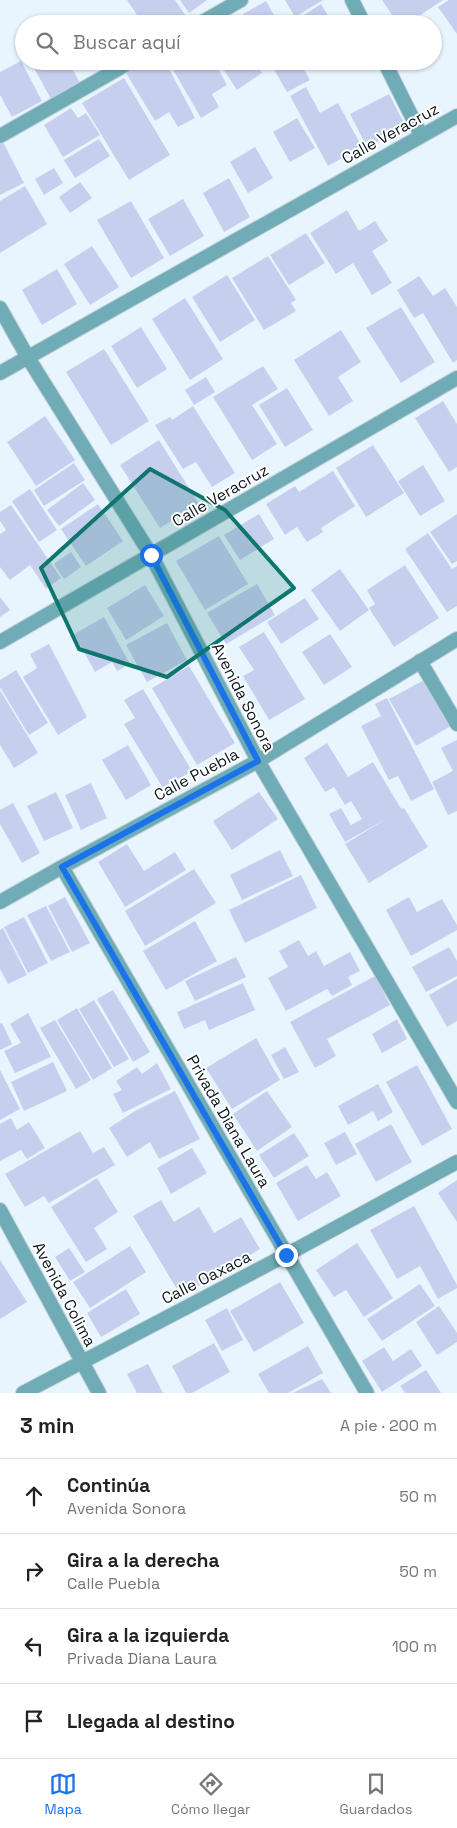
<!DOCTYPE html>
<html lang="es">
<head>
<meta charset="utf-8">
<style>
  :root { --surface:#fff; --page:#f6f6f6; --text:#222; --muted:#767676; --line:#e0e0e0; --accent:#1a73e8 }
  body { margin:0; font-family:"Space Grotesk",sans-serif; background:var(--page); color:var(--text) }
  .stop { position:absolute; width:15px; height:15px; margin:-11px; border:4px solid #1a73e8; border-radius:50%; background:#fff }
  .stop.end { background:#1a73e8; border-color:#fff; box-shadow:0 1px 5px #0008 }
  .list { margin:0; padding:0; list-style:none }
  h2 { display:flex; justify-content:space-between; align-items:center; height:65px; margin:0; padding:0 20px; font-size:21px }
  h2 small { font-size:16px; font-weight:400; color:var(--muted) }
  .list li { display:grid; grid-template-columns:32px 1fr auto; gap:15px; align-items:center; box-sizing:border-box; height:75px; padding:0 20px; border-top:1px solid var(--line) }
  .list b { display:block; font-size:19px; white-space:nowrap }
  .list p { margin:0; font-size:16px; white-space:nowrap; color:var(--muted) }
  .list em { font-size:16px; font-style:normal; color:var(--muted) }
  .icon { flex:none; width:28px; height:28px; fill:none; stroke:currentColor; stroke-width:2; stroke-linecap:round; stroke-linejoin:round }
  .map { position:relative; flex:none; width:457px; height:1393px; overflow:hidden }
  .search { position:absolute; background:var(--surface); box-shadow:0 1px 4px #0004; left:15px; right:15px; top:15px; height:55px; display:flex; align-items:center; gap:12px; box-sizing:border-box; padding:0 18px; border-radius:28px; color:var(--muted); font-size:19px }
  .sheet { height:365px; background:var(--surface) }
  nav { display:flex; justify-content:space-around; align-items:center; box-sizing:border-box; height:70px; border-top:1px solid var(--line); background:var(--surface); font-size:14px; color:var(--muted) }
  nav a { display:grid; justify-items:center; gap:2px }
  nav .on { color:var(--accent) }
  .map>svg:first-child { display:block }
  .building { fill:#c7cfef }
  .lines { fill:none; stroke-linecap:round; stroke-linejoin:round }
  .minor-casing { stroke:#c5d1da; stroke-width:16 }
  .minor { stroke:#70acb6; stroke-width:14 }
  .route { stroke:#1a73e8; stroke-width:6 }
  .marked { fill:#0f766e; fill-opacity:0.2; stroke:#0f766e; stroke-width:4; stroke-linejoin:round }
  .labels { text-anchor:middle; stroke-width:4; stroke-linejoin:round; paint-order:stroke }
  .street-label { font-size:16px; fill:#0a151d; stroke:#fff }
</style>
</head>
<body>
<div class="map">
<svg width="457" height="1393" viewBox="0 0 457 1393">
  <rect width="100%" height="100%" fill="#e9f5fe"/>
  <path class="building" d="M127 0H175L188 19 181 24H143Z
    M180 0H207L189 13Z
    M285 0H323L295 17Z
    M382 0H443L407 24H398Z
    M449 0H457V34L438 7Z
    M266 1 279 24H248L243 14Z
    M321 4 333 24H298L296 20Z
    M21 61 42 101 12 117 0 95V72Z
    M30 61H68L80 83 51 99Z
    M146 61H165L195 118 178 127 169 112 155 121 126 73Z
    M168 61H214L227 85 212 94 219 107 201 118Z
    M218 61H254L262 73 237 90Z
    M269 61H317L304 69 310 80 287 92Z
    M124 78 170 155 129 180 82 103Z
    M306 87 320 113 338 103 362 147 328 166 290 96Z
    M389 94 406 127 367 147 350 114Z
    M71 108 78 118 86 113 100 135 63 157 44 125Z
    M297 118 315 148 290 162 273 132Z
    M99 139 110 156 75 178 64 160Z
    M2 140 24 183 0 195V141Z
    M255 147 273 178 248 193 230 162Z
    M54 168 63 183 44 195 35 179Z
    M229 178 250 217 224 232 203 193Z
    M80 182 92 198 70 213 59 197Z
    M25 186 47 224 0 253V201Z
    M183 199 204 236 170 256 148 219Z
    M131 201 164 258 131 278 97 220Z
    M347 210 359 231 375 221 388 241 372 251 392 283 372 295 353 263 336 274 310 233Z
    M306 233 325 263 289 285 270 255Z
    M92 246 119 287 90 305 64 264Z
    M268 256 296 300 291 303 296 311 264 330 232 278Z
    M57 269 77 304 42 325 22 290Z
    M227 275 255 320 220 342 192 297Z
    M419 276 433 296 445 288 457 307V360L453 363 423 313 414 318 397 290Z
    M185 298 223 359 190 380 152 319Z
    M401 307 435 362 401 383 366 328Z
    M141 327 167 369 137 388 111 346Z
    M341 330 361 362 338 377 353 401 329 416 294 360Z
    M104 349 149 421 111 445 66 372Z
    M263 366 278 389 252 405 277 444 252 460 213 397Z
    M206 377 215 392 194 405 185 390Z
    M287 388 313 430 285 447 259 405Z
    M443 401 457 424V467L449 472 415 418Z
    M193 406 235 473 212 487 196 462 183 469 155 425 170 417 172 420Z
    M45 416 75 460 36 486 7 442Z
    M159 440 199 504 160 528 120 465Z
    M373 445 404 493 366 517 336 468Z
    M74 463 85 480 44 506 34 490Z
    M423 465 445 501 420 516 398 481Z
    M333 471 355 506 321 528 323 532 307 542 297 527 285 535 266 504 295 486 299 492Z
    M83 483 95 500 59 526 47 510Z
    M30 489 57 530 39 542 12 501Z
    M98 504 123 541 86 566 61 529Z
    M11 505 61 578 46 589 30 565 10 580 0 567V534L6 530 0 521V512Z
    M259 514 274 539 240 560 224 535Z
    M457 514V561L452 564 430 532Z
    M428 533 452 569 457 566V606L447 612 405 549Z
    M219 536 248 584 205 610 176 561Z
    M71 552 81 567 64 579 54 564Z
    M405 565 439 618 394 647 369 608 375 604 367 590Z
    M340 569 369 610 340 631 311 590Z
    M257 584 275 615 226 644 207 613Z
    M145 585 164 616 126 640 107 608Z
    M0 597 10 610 0 617Z
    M305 598 319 619 281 644 267 622Z
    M104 617 130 664 117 671 112 662 95 672 74 634Z
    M167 623 187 660 147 682 126 645Z
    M264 632 305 699 269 720 243 676 254 670 239 647Z
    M330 634 352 667 324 685 302 652Z
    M49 644 87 717 58 735 23 677 37 668 30 654Z
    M189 666 235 743 197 765 152 688Z
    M16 670 48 723 29 735 0 687V680Z
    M426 679 453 725 416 746 389 699Z
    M143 689 192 771 163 788 124 724 135 718 124 700Z
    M0 690 38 753 14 768 0 745Z
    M387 698 434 789 411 801 398 776 389 780 361 726 381 716 375 704Z
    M457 740V811L448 815 432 782 453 771 441 748Z
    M327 743 348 777 373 762 400 807 402 809 404 808 428 847 369 883 345 844 386 819 345 842 329 814 341 808 351 825 362 819 351 801 345 805 334 787 325 792 304 758Z
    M128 745 151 785 126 800 102 760Z
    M91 783 107 818 81 830 65 795Z
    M56 792 73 828 44 841 27 806Z
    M259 792 278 819 232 850 213 821Z
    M13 803 40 853 22 863 0 824V810Z
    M127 844 144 871 175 852 186 870 125 907 98 862Z
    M280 850 293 876 242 900 230 875Z
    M194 869 216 903 145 946 125 911Z
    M301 875 317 908 245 943 229 910Z
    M65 897 90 943 72 952 48 906Z
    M409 897 417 912 442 899 457 925V930L411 956 386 910Z
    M46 906 70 952 51 961 27 915Z
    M24 917 48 963 28 973 4 927Z
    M195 921 217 961 166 990 143 951Z
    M3 928 27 975 8 984 0 969V930Z
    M299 940 308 956 316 951 324 966 350 952 360 971 348 977 352 985 332 996 327 989 286 1011 268 978 288 967 279 951Z
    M449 947 457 961V976L426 992 412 967Z
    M236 957 246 977 195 1001 185 981Z
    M375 976 390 1005 327 1039 336 1056 315 1068 290 1022Z
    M457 979V1021L447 1027 429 995Z
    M243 983 255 1010 209 1030 205 1020 184 1029 177 1012Z
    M113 990 150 1052 133 1062 97 999Z
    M94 1000 129 1059 114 1067 79 1009Z
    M77 1008 112 1068 93 1080 57 1020Z
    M28 1013 51 1057 15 1073 4 1051 21 1043 10 1024Z
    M397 1019 407 1039 382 1053 372 1034Z
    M55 1020 91 1080 76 1089 40 1028Z
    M2 1023 12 1044 0 1050V1024Z
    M256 1038 280 1080 232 1109 206 1068Z
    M285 1047 299 1072 284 1079 271 1055Z
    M53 1062 67 1091 24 1111 11 1082Z
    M157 1063 171 1089 123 1113 113 1094 122 1090 116 1081 137 1067 142 1074Z
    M417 1065 452 1129 422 1146 386 1082Z
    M0 1070 20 1109 0 1120Z
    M378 1084 393 1112 378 1121 373 1111 348 1125 338 1106Z
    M175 1091 200 1139 159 1159 150 1142 127 1157 109 1128 135 1111Z
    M267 1091 292 1127 257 1151 233 1114Z
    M11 1118 17 1130 29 1122 45 1148 27 1159 21 1150 0 1161V1124Z
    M391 1124 412 1162 376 1182 355 1144Z
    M80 1131 93 1153 104 1147 115 1165 49 1203 44 1196 25 1207 5 1174Z
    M345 1132 357 1154 336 1165 324 1143Z
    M294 1133 309 1156 274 1178 259 1155Z
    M192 1148 207 1173 171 1194 157 1168Z
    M307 1165 316 1179 327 1172 341 1196 298 1221 276 1183Z
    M97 1178 118 1212 94 1228 107 1249 86 1262 51 1207Z
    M457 1180V1222L438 1193Z
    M161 1200 174 1222 199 1207 214 1233 241 1217 260 1249 181 1296 133 1216Z
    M414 1206 457 1285V1288L438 1299 420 1266 397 1279 370 1230Z
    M357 1243 393 1298 364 1317 346 1290 334 1297 316 1270Z
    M130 1246 146 1272 90 1308 73 1282Z
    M69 1248 85 1272 70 1281 55 1257Z
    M0 1260 27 1302 0 1319Z
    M280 1282 304 1323 254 1352 230 1311Z
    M420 1284 435 1306 382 1341 367 1319Z
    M126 1289 140 1314 101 1337 87 1313Z
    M439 1306 457 1333V1342L437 1355 416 1322Z
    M227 1308 243 1340 222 1351 205 1320Z
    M214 1343 230 1372 192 1393H186L172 1366Z
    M308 1346 323 1373 288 1393H269L258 1374Z
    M384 1347 393 1361 411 1349 422 1366 382 1392 362 1361Z
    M148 1364 163 1393H137L127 1374Z
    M426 1370 441 1393H405L400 1386Z
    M322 1379 331 1393H293Z"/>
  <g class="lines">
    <g class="minor-casing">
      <path id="minor" d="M352 0 364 24
        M199 24 241 0
        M384 61 421 135
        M0 136 132 61
        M0 308 27 356 151 555 258 761 457 1102
        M0 373 457 116
        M0 642 457 378
        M420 661 457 724
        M62 867 367 1393
        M0 902 62 867 258 761 457 639
        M0 1210 99 1393
        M23 1393 286 1255 457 1162"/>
    </g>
    <use href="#minor" class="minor"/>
  </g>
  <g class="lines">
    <path class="route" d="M151 555 258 761 62 867 286 1255"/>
  </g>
  <path class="marked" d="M150 469 225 510 294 588 167 677 79 649 41 568Z"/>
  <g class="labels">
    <g class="street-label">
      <text transform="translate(390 133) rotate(-29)" y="6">Calle Veracruz</text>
      <text transform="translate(220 495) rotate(-30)" y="6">Calle Veracruz</text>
      <text transform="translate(244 697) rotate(63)" y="6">Avenida Sonora</text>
      <text transform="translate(196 774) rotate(-28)" y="6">Calle Puebla</text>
      <text transform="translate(229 1121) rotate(60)" y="6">Privada Diana Laura</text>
      <text transform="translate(206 1277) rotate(-27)" y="6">Calle Oaxaca</text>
      <text transform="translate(65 1294) rotate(62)" y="6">Avenida Colima</text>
    </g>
  </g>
</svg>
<div class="stop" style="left:151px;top:555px"></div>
<div class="stop end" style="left:286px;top:1255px"></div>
<div class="search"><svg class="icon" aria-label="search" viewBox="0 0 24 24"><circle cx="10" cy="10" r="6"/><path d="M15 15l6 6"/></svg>Buscar aquí</div>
</div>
<section class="sheet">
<h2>3 min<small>A pie · 200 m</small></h2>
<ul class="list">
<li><svg class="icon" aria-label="ahead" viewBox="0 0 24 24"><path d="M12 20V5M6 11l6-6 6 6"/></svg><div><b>Continúa</b><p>Avenida Sonora</p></div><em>50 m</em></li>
<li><svg class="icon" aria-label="right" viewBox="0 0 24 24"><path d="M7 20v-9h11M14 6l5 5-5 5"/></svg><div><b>Gira a la derecha</b><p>Calle Puebla</p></div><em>50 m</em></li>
<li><svg class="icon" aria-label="left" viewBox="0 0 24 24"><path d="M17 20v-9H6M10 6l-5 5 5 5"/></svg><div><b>Gira a la izquierda</b><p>Privada Diana Laura</p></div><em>100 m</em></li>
<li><svg class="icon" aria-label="arrive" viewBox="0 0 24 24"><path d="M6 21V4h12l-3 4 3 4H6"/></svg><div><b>Llegada al destino</b></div></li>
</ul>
</section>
<nav>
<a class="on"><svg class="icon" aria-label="map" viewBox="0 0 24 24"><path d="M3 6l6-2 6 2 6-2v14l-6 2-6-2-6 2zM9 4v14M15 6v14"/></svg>Mapa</a>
<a><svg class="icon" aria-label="directions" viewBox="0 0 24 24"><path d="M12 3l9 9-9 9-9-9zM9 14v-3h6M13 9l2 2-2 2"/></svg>Cómo llegar</a>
<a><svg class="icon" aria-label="saved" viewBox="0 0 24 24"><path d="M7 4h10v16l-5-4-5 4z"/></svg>Guardados</a>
</nav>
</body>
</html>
